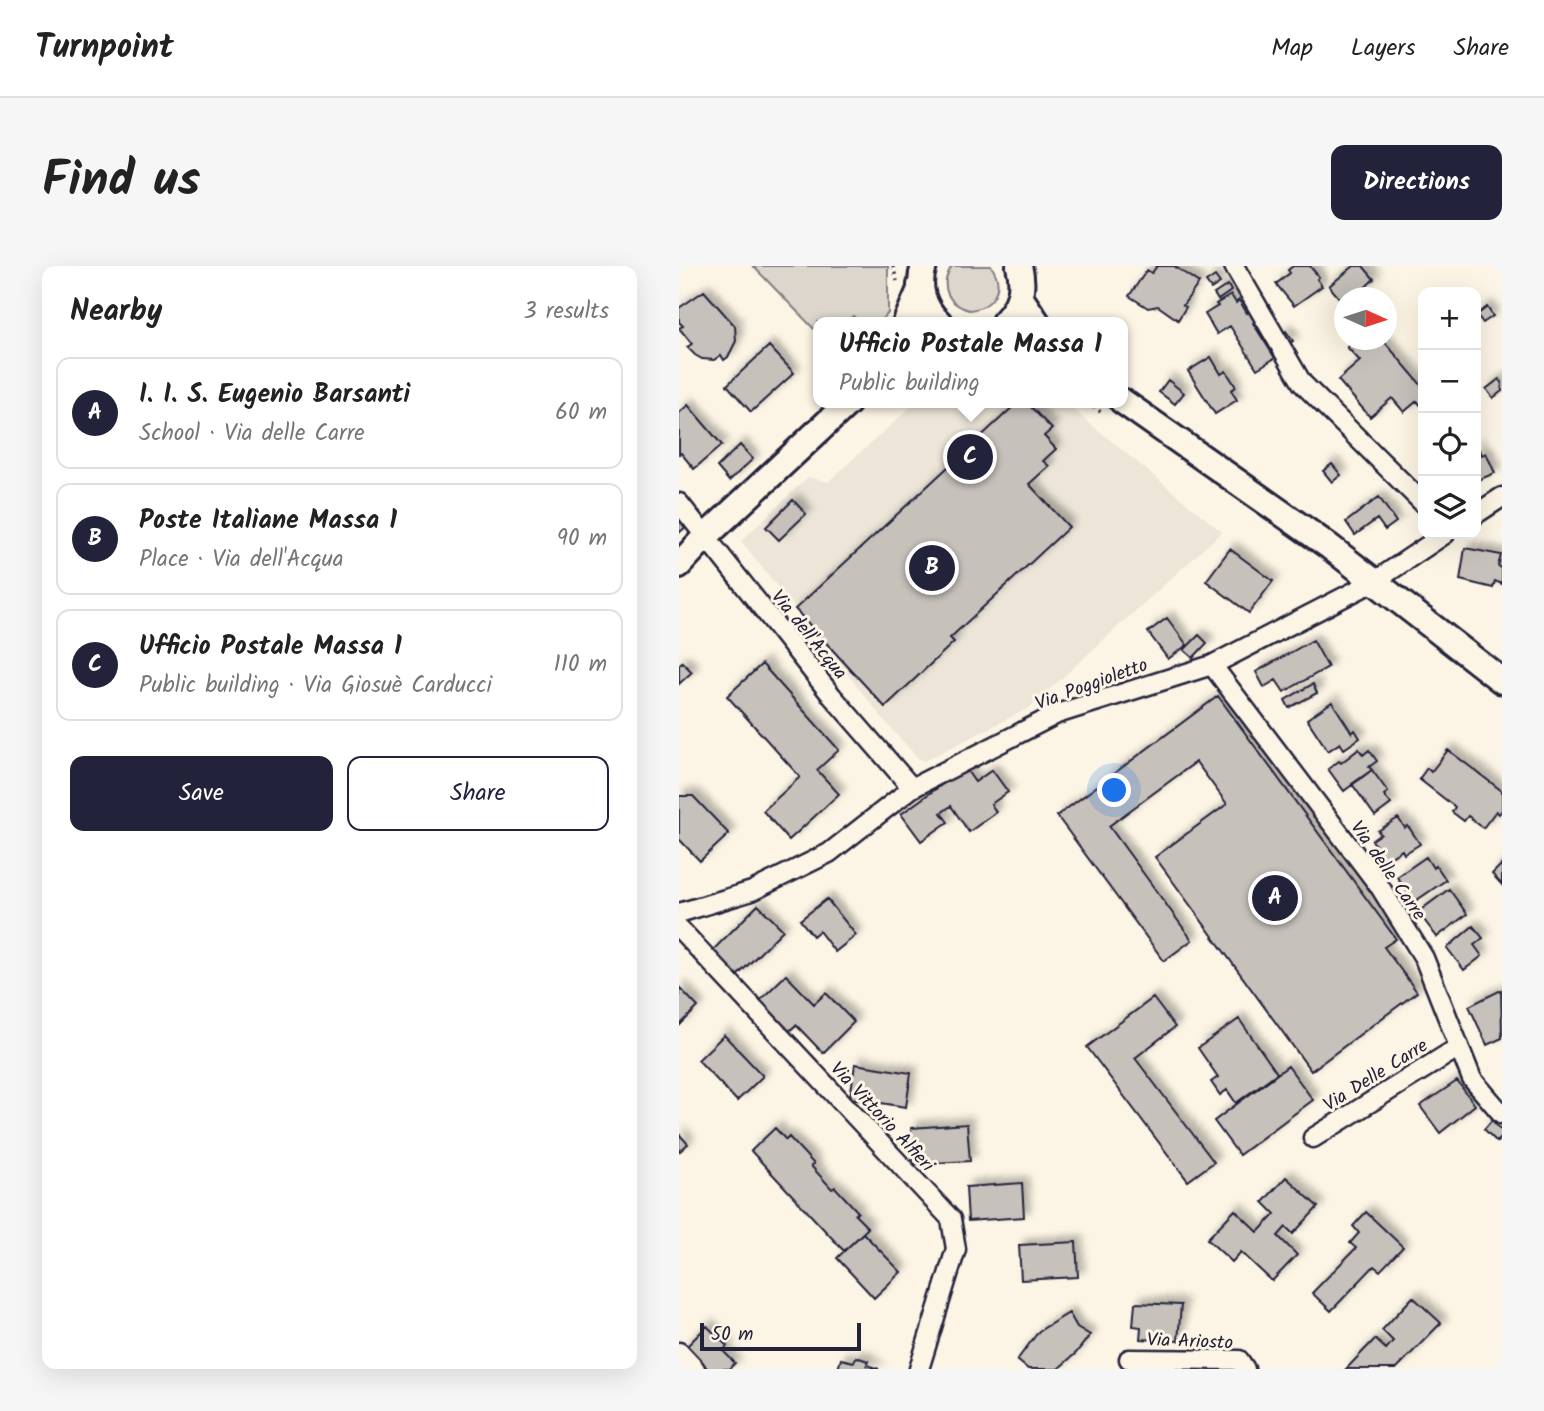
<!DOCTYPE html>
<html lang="en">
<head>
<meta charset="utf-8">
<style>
  :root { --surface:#fff; --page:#f6f6f6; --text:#222; --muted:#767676; --line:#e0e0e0; --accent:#22223b }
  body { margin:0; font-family:Kalam,sans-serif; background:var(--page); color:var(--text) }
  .controls { position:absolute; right:21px; top:21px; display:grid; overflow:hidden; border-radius:14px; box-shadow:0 7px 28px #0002 }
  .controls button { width:63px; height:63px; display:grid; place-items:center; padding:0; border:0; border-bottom:2px solid var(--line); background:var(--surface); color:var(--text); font:35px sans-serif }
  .compass { position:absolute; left:655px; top:21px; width:63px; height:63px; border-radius:50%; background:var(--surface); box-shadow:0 7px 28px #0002; rotate:93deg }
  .scale { position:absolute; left:21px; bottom:18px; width:161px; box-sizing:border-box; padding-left:7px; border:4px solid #22223b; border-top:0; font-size:19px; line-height:24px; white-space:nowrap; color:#22223b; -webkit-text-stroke:5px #fcf5e5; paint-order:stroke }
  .you { position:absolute; left:436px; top:525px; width:24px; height:24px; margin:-18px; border:5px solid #fff; border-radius:50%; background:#1a73e8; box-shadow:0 0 0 10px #1a73e833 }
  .badge { display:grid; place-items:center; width:46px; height:46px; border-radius:50%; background:var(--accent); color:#fff; font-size:23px; font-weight:700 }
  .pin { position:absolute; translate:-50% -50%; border:4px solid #fff; box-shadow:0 2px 7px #0006 }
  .popup { position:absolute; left:134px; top:51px; width:315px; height:91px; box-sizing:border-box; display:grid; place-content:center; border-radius:14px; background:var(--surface); filter:drop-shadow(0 2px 5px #0005); font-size:23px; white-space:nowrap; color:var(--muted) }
  .popup b { font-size:26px; color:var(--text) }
  .popup::after { content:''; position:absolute; left:50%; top:100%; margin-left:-14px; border:14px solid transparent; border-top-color:var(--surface) }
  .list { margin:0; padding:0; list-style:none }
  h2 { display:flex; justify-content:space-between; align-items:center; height:91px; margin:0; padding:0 28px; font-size:30px }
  h2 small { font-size:23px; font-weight:400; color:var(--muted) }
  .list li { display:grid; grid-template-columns:46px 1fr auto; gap:21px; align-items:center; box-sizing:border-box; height:112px; margin:0 14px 14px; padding:0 14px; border:2px solid var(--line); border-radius:14px }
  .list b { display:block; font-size:26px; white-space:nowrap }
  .list p { margin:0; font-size:23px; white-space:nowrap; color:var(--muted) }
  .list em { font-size:23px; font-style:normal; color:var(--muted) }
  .actions { display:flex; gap:14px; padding:21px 28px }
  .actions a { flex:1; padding:16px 0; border:2px solid var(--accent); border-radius:14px; text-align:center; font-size:24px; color:var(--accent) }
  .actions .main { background:var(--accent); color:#fff }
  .icon { flex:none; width:38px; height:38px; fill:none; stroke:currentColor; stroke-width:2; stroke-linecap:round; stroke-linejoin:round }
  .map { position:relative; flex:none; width:823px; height:1103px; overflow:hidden; border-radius:14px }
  header { display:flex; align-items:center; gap:42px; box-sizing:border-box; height:98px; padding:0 35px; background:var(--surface); border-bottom:2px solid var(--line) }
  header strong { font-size:33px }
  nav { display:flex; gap:38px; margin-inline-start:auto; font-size:24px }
  .intro { display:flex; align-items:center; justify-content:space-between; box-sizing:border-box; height:168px; padding:0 42px }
  h1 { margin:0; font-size:49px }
  .button { padding:18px 32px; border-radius:14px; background:var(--accent); color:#fff; font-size:24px; font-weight:700 }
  main { display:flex; gap:42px; padding:0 42px }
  aside { flex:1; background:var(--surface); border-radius:14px; box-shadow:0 7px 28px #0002 }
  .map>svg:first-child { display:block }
  .built { fill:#ece5d8 }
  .green { fill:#dcd6cc; stroke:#7f7c84; stroke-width:2 }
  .building { fill:#c6c1bb; stroke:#22223b; stroke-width:2; filter:url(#shadow) }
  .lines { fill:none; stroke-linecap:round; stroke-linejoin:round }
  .street-casing { stroke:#22223b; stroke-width:23 }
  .secondary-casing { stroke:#22223b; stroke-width:30 }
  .path { stroke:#22223b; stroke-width:3.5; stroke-dasharray:2 5; stroke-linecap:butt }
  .street { stroke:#fcf5e5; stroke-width:18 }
  .secondary { stroke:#fcf5e5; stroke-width:24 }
  .labels { text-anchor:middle; stroke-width:6; stroke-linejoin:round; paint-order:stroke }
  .street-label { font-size:19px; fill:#22223b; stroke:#fcf5e5 }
</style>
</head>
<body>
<header>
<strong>Turnpoint</strong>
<nav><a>Map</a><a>Layers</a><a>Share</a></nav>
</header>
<div class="intro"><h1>Find us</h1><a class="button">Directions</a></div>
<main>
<aside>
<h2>Nearby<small>3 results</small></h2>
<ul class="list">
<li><span class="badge">A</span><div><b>I. I. S. Eugenio Barsanti</b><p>School · Via delle Carre</p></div><em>60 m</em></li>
<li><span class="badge">B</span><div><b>Poste Italiane Massa 1</b><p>Place · Via dell'Acqua</p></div><em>90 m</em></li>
<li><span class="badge">C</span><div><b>Ufficio Postale Massa 1</b><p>Public building · Via Giosuè Carducci</p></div><em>110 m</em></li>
</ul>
<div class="actions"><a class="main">Save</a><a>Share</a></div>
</aside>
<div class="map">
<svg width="823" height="1103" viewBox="0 0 823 1103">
  <defs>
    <filter id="shadow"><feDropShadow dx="6" dy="-6" stdDeviation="3.5" flood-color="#0004"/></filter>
  </defs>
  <rect width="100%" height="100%" fill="#fcf5e5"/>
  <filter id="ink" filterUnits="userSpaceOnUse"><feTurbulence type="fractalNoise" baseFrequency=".0143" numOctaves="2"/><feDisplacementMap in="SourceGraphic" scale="14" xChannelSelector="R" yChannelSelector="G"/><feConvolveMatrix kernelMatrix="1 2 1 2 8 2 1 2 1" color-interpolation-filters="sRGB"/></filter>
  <g filter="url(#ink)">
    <path class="built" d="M236 137H386L543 266 350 442 245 495 238 491 209 459 62 275 129 211 149 216Z"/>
    <path class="green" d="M74 0H209V47L201 56H180L174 50 168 56H139V67Z
      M273 0H312C327 21 314 42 290 44 268 38 260 19 273 0Z"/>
    <path class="building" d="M478 0H495L520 17 504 39 507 41 499 54 479 40 469 42 450 30 468 4 473 7Z
      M614 0H631L640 11 638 13 643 20 615 40 597 18 611 7 609 4Z
      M675 0H684L695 13 675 32H666V39L650 20Z
      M536 10 541 17 532 23 527 16Z
      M549 19 552 25 539 34 535 28Z
      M25 25 56 60 57 75 49 91 45 94 42 89 35 94 23 93 16 89 8 81 13 78 0 62 4 60 0 56V42Z
      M552 29 557 37 560 34 568 47 571 45 577 55 574 57 596 92 578 103 551 60 538 68 526 48 539 40 537 38Z
      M808 41 814 50 804 57 798 49Z
      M607 65 614 75 608 79 601 69Z
      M677 74H704L744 121V142L738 135 725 146 713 132 691 151 659 114 681 95 668 81Z
      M90 80 115 107 72 146 48 119Z
      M532 91 542 108 547 105 557 121 552 124 558 134 536 148 509 105Z
      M820 113 823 117V125L814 132 807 123Z
      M489 114 505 127 496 138 480 126Z
      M338 137H348L373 163 365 170 377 183 364 195 370 200 350 218 390 261 271 372 275 376 206 441 116 343Z
      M9 139 43 179 15 203 2 187 0 188V147Z
      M797 178 803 189 807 187 816 207 797 215Z
      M61 179 74 193 50 215 38 201Z
      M653 198 662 209 653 216 644 205Z
      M700 231 717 256 706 264 698 253 676 269 667 256Z
      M114 234 127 248 100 274 87 261Z
      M0 248 9 259 0 267Z
      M786 282 822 289 819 300 823 302V318L816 315 814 322 781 314Z
      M551 283 594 315 570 347 527 315Z
      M488 352 508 379 489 393 469 366Z
      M520 369 528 377 514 392 505 384Z
      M634 374 649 401 605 426 597 414 585 421 577 406Z
      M3 396 13 406 0 418V399Z
      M83 398 160 484 138 504 160 528 110 574 84 545 121 511 48 430Z
      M634 418 638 427 610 442 606 434Z
      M539 430 717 673 705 681 738 726 632 805 476 591 548 538 517 496 430 560 513 674 485 695 378 550Z
      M653 436 673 467 676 464 681 472 665 483 661 477 649 485 628 453Z
      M680 483 684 489 690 484 698 495 690 501 693 504 665 525 649 503 660 495 662 497Z
      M769 484 823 525V544L820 548 817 545 804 562 789 550 785 555 773 546 776 541 740 513 748 502 752 506Z
      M286 502 296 516 313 504 329 526 312 538 317 546 290 566 272 540 262 547 269 556 242 575 222 548Z
      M693 504 709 526 705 529 712 538 696 550 673 518Z
      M0 530H14L50 568 21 595 0 573Z
      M719 552 726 562 729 560 741 578 725 588 723 584 706 595 693 574 702 568 699 565Z
      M747 591 754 602 757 599 767 614 735 636 718 611Z
      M823 598V619L813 608Z
      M770 623 788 648 758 671 739 646Z
      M148 633 177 669 156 686 140 665 134 670 121 654Z
      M79 639 104 664 58 710 33 685Z
      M794 660 804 672 795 679 803 690 785 704 768 682Z
      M107 709 135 738 147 727 175 756 144 787 117 759 107 768 77 738Z
      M0 721 19 741 0 760Z
      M822 724 823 772 808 779 790 740Z
      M474 732 496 761 456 792 535 896 509 915 408 781Z
      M560 753 598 807 557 837 548 824 541 829 532 816 539 811 519 782Z
      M45 769 84 810 58 835 19 794Z
      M176 798 232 807 227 841 171 832Z
      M609 800 634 834 560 889 535 855Z
      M778 815 796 839 761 867 741 840Z
      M813 854 823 865V871L818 876 805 863Z
      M288 858 291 895 234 898 232 862Z
      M96 862 107 874 110 871 135 898 132 900 153 923 156 921 179 946 176 949 189 962 165 985 72 885Z
      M0 868 9 878 0 886Z
      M607 911 639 941 614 968 607 961 599 970 618 989 593 1015 562 986 553 996 528 973 556 944 579 966 596 948 584 936Z
      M343 917 345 951 289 955 287 921Z
      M687 946 724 981 701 1005 695 1000 652 1045 633 1027 677 982 671 977 680 967 674 960Z
      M184 967 222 1006 195 1032 158 992Z
      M397 976 399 1011 342 1014 340 979Z
      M734 1031 762 1057 717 1103H667L696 1073 707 1083 714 1075 703 1064Z
      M456 1037 502 1039 499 1075 461 1073 462 1061 454 1060Z
      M390 1047 398 1061 411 1069 397 1087 379 1103H349L338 1094 360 1065Z
      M28 1060 48 1080 44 1085 56 1097 50 1103H29L19 1093 16 1096 4 1084Z
      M177 1091 189 1095 188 1099 200 1103H159L162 1093 175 1096Z"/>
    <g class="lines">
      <g class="street-casing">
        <path id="street" d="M555 0 623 117 744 237
          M0 237 153 430 233 522
          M797 248 823 231
          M533 399 701 621 745 692 793 813 823 848
          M0 647 73 625 150 587 233 522 378 448 533 399 696 315 766 268
          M0 662 272 953 277 983 240 1103
          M634 872 780 781
          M0 1086 16 1103
          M450 1093 560 1094 566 1103"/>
      </g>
      <g class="secondary-casing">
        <path id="secondary" d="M245 0C238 20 244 42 260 56
          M341 31 358 56
          M227 56 242 21 241 19
          M325 56C341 40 346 22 340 0
          M443 135 651 281 823 415
          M0 299 26 271 169 137"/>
      </g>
      <path class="path" d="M214 0 218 15
        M408 137 425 148"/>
      <use href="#street" class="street"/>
      <use href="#secondary" class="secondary"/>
    </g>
  </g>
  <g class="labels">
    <g class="street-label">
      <text transform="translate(131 368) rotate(51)" y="7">Via dell'Acqua</text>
      <text transform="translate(412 417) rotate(-20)" y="7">Via Poggioletto</text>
      <text transform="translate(710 604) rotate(55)" y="7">Via delle Carre</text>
      <text transform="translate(696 808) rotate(-32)" y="7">Via Delle Carre</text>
      <text transform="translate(204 850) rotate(47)" y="7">Via Vittorio Alfieri</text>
      <text transform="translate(511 1074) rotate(2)" y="7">Via Ariosto</text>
    </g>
  </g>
</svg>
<div class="controls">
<button>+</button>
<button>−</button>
<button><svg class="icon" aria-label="locate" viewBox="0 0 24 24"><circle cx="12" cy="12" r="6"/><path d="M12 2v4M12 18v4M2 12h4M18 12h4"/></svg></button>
<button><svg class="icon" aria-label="layers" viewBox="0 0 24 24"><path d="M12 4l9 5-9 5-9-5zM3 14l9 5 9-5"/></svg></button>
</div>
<svg class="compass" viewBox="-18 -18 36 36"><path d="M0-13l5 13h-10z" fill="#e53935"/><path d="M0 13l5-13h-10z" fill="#767676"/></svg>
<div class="scale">50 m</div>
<div class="you"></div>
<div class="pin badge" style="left:596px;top:632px">A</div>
<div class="pin badge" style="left:253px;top:302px">B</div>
<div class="pin badge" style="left:291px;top:191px">C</div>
<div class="popup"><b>Ufficio Postale Massa 1</b>Public building</div>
</div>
</main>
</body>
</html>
